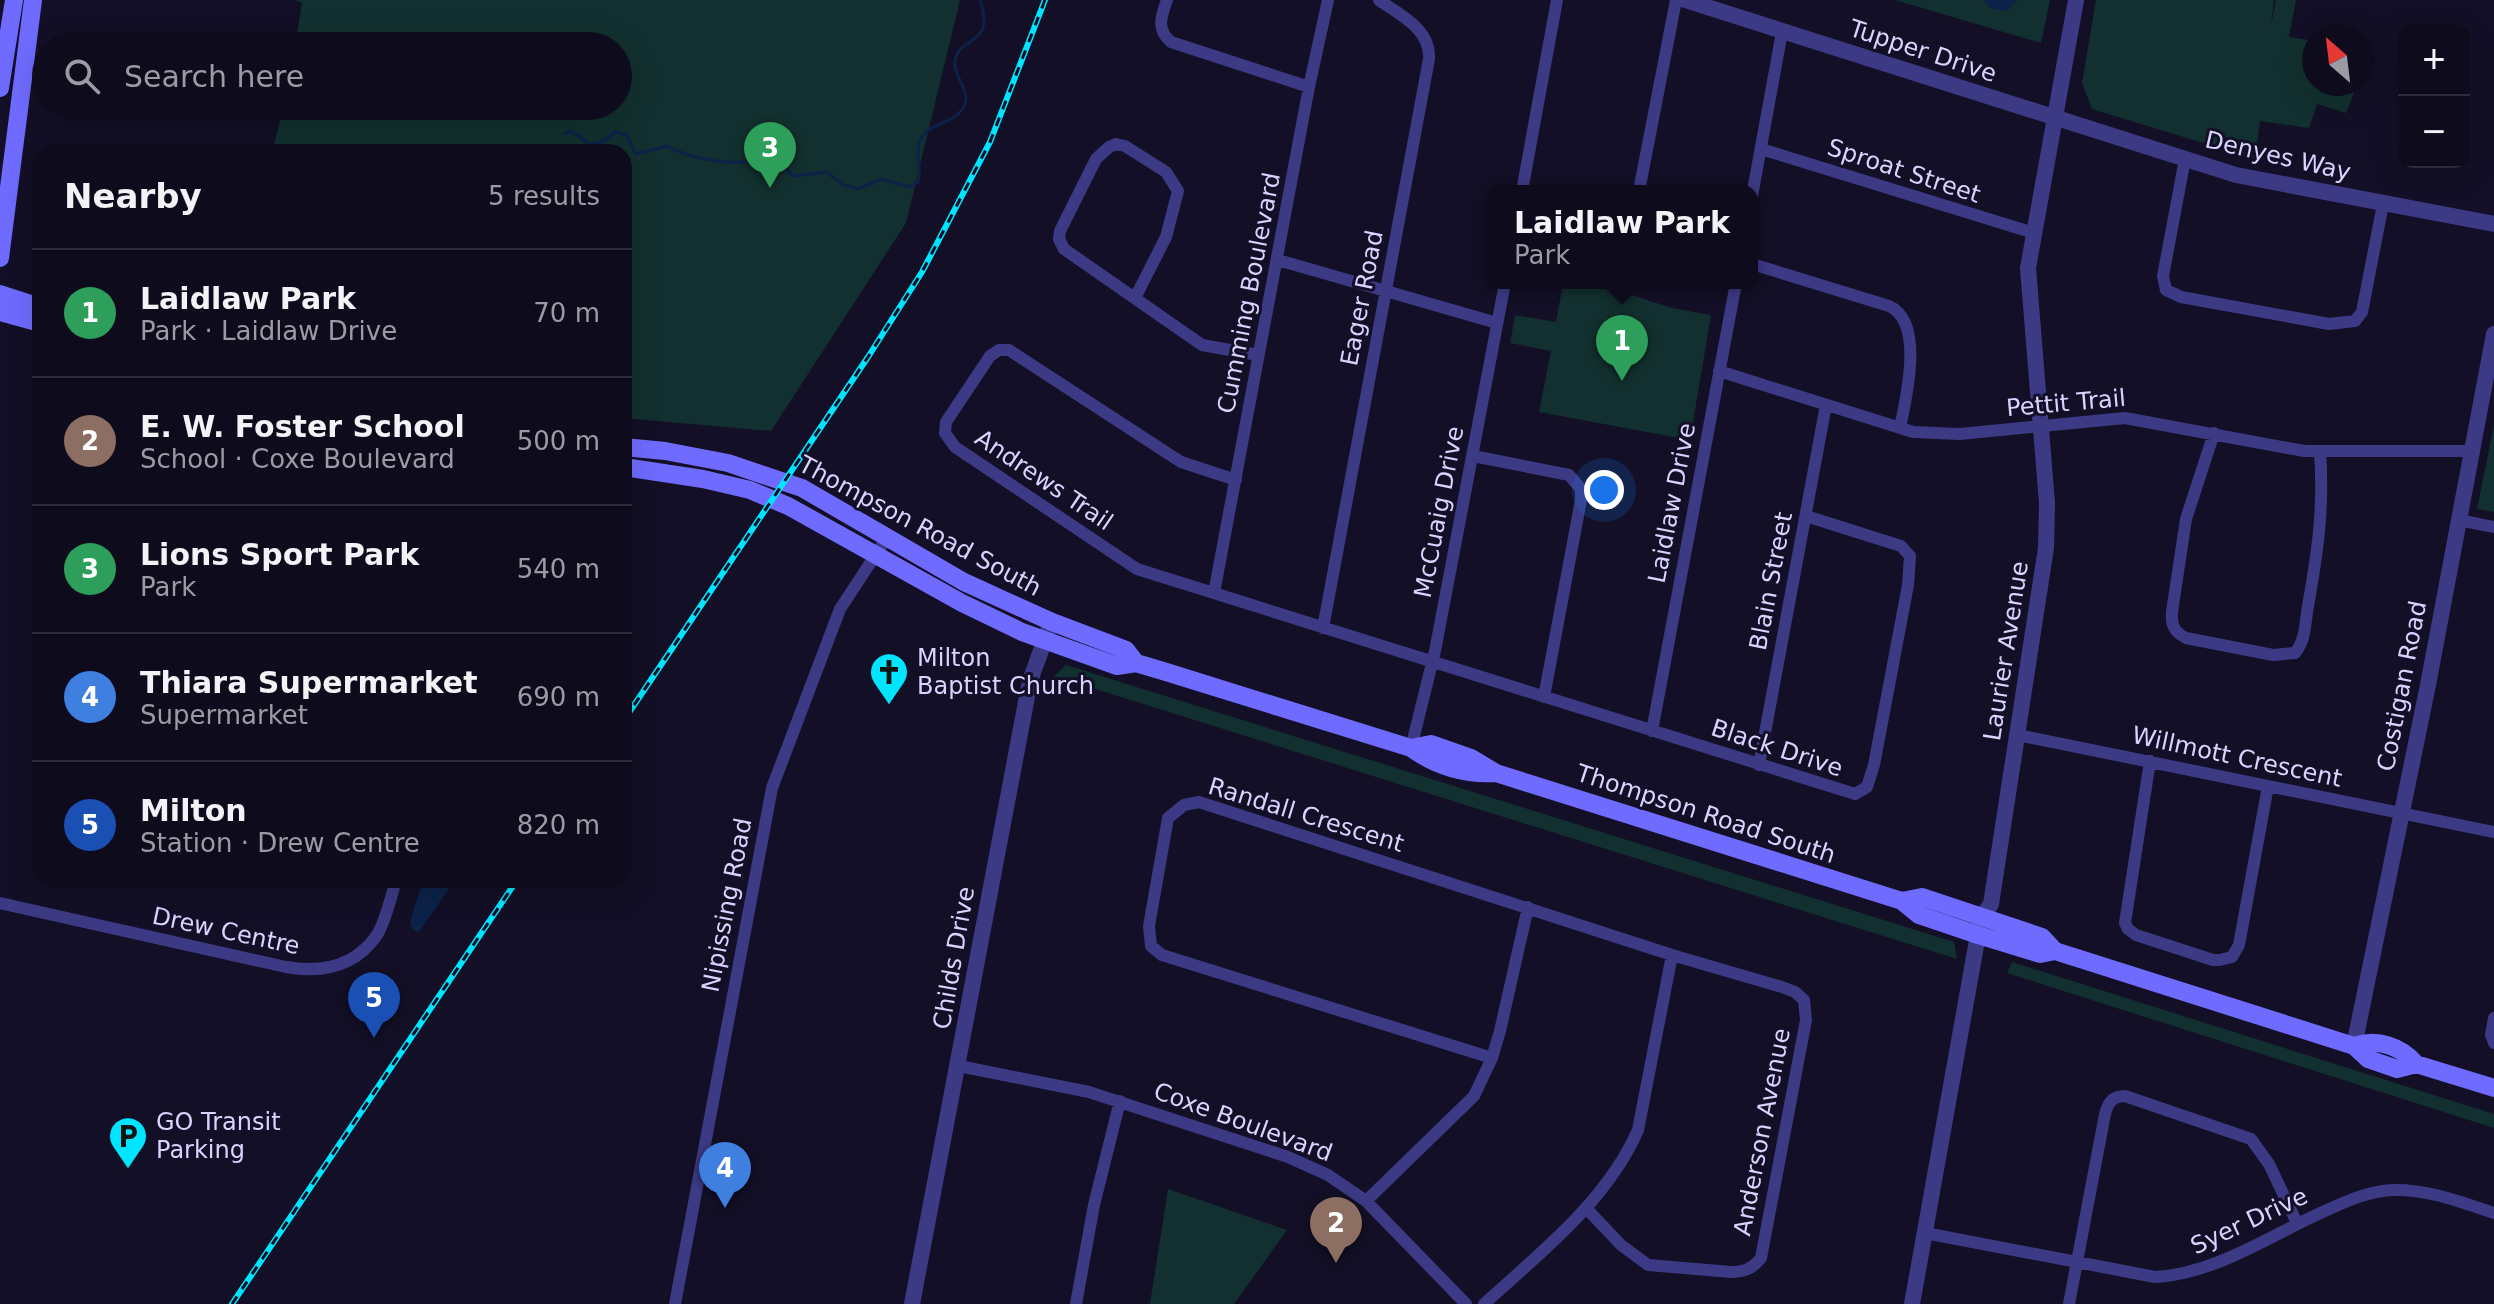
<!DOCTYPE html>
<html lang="en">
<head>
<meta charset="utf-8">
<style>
  :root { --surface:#0e0b1c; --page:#171425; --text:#f1f3f6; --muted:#9b9ba3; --line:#2e2b3b; --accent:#2563eb }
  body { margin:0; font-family:"DejaVu Sans",sans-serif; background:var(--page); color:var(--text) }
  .controls { position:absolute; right:24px; top:24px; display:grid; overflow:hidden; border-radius:16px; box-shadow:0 8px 32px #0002 }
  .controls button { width:72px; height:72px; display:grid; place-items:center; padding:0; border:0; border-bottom:2px solid var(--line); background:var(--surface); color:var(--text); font:40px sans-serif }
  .compass { position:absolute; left:2302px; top:24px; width:72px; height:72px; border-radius:50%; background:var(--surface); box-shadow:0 8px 32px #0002; rotate:332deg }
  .you { position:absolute; left:1604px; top:490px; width:28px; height:28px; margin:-20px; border:6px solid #fff; border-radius:50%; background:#1a73e8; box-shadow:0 0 0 12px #1a73e833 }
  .badge { display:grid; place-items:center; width:52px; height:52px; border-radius:50%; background:var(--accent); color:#fff; font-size:26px; font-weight:700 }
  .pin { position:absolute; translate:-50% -66px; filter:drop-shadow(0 2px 4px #0008) }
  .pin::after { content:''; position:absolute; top:42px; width:28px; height:24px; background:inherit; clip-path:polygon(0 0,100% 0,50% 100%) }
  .popup { position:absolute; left:1486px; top:185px; width:272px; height:104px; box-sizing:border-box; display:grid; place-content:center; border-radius:16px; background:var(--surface); filter:drop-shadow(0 2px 6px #0005); font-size:26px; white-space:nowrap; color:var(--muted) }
  .popup b { font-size:30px; color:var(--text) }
  .popup::after { content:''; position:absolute; left:50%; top:100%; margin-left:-16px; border:16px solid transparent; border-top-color:var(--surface) }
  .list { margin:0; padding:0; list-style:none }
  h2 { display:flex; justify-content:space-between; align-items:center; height:104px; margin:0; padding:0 32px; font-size:34px }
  h2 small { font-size:26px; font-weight:400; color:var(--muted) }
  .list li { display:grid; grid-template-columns:52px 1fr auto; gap:24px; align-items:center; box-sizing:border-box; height:128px; padding:0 32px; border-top:2px solid var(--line) }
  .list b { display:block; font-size:30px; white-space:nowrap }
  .list p { margin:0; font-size:26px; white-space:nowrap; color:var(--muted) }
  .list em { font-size:26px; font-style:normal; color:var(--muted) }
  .icon { flex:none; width:44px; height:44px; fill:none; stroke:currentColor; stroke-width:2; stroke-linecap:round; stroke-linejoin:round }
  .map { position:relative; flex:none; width:2494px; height:1304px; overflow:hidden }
  .search { position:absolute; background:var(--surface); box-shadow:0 8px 32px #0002; left:32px; top:32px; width:600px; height:88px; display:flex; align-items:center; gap:20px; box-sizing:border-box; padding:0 28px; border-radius:44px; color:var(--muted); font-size:30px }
  .panel { position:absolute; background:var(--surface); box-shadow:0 8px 32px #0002; left:32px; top:144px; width:600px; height:744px; border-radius:24px }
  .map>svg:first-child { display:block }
  .green { fill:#12302f }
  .water { fill:#0c2248 }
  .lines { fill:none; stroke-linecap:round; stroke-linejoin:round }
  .stream { stroke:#0c2248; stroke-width:3 }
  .minor { stroke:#3d3a85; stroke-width:12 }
  .tertiary { stroke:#3d3a85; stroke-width:16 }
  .secondary { stroke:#6f6bff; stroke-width:18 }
  .rail-casing { stroke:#00e5ff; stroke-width:6 }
  .rail { stroke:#130f26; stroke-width:3; stroke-dasharray:9; stroke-linecap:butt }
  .labels { text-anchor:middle; stroke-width:6; stroke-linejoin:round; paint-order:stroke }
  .street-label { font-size:24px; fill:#d9d4ff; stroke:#130f26 }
  .poi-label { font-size:24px; fill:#d9d4ff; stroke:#130f26; text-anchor:start }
</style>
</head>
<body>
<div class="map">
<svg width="2494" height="1304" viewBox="0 0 2494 1304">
  <rect width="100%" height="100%" fill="#130f26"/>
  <path class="green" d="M295 0H960L906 223 771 431 624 418V152H276L277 145 274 144 284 106H618V46H295L302 3Z
    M1895 0H2050L2041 43Z
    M2096 0H2274L2271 25 2276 0H2296L2289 37 2314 41V84H2353L2350 91 2354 93 2346 113 2317 104 2309 128 2260 121 2255 159 2092 109 2082 83Z
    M1563 283H1594L1672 308 1711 315 1690 440 1539 412 1551 351 1510 343 1515 315 1556 322Z
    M2494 425V512L2477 509Z
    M1066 665 1954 942 1957 959 1054 676Z
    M2012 962 2494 1114V1128L2007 973Z
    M1168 1189 1287 1230 1234 1304H1150Z"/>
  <path class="water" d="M1983 0H2018L2006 11 1991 8Z
    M423 880H455L419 932 413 930 410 922Z"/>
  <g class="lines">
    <path class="stream" d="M564 134 571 131 590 144 604 141 615 132 626 135 636 154 667 146C699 163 741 166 777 158L793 176 826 172 844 185 858 189 882 179 909 187 918 182C923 169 914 154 920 140 927 124 950 124 960 112 977 94 952 78 955 61 958 35 996 48 980 0"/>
    <path class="minor" d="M1167 0C1161 17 1156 29 1171 42L1309 87
      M1761 149 2034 233
      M2185 159 2163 276 2166 290 2181 297 2329 324 2355 321 2362 312 2383 204
      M1522 191 1557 0
      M1639 191 1676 0
      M1752 196 1782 32
      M1278 260 1497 323
      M1752 264 1889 306C1925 322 1906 398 1900 428
      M1135 298 1166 237 1178 191 1166 172 1125 146 1116 144 1109 147 1096 159 1060 231 1059 239 1064 249 1202 345 1258 355
      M1719 371 1913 432 1960 434 2125 418 2304 451H2472
      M2214 433 2186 519 2172 612C2171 625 2174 632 2186 638L2273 655 2295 653C2306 640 2305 622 2308 606 2318 550 2324 508 2320 451
      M1473 456 1569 475 1581 489V500L1544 697
      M1236 480 1181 462 1009 350H999L990 356 946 422 945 433 955 447 1137 569 1855 794 1867 787 1874 765 1908 585 1910 556 1901 546 1806 516
      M2459 520 2494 527
      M1214 593 1309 87 1328 0
      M1323 628 1429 59C1431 29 1400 15 1379 0
      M1652 731 1736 283
      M2018 735 2494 832
      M1411 748 1435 651 1505 283
      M2150 761 2125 923 2128 929 2136 935 2213 960H2220L2232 957 2239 945 2268 786
      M1759 765 1826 405
      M0 903 286 967C321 973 355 967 377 935 386 920 391 897 396 880
      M2494 1018 2491 1035 2494 1043
      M1492 1058 1162 955 1151 946 1149 926 1168 818 1184 805 1199 802 1672 955 1782 987 1795 992 1804 1000 1806 1020 1761 1258C1752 1269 1744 1272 1731 1272L1648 1265 1621 1245 1586 1208
      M959 1066 1089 1092 1288 1157 1328 1175 1366 1201 1466 1304
      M1366 1201 1474 1096 1492 1058 1500 1031 1528 907
      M1925 1233 2155 1277C2216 1274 2272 1234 2327 1210 2347 1201 2369 1191 2392 1190 2428 1189 2461 1202 2494 1213
      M675 1304 772 788 840 609 888 536
      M1076 1304 1094 1205 1120 1101
      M1484 1304C1540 1253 1607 1201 1638 1130L1672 955
      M2069 1304 2105 1114C2108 1103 2112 1096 2125 1096L2251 1139 2269 1164 2297 1223"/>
    <path class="tertiary" d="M1685 0 2236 175 2494 224
      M2354 1046 2428 685 2494 334
      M912 1304 1030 681 1048 631
      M1912 1304 1981 918 1991 904 2046 548 2047 503 2028 268 2076 0"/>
    <path class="secondary" d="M0 88 14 0
      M0 258 33 0
      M0 294 40 307
      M0 312 40 323
      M624 447 665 451 728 463 802 488 964 582 1052 622 1126 650 1136 663
      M624 467 703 479 750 490 788 506 962 603 1022 632 1117 666 1136 663 1163 671 1411 748C1436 766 1465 775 1496 773
      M1411 748 1431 744 1471 758 1496 773 1902 901 1919 915 1978 935 2040 954 2055 951
      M1902 901 1922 897 2042 937 2055 951 2354 1046 2368 1059 2397 1069 2416 1064 2494 1088
      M2354 1046C2377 1038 2401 1046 2416 1064"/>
    <g class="rail-casing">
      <path id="rail" d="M624 720 868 357 922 272 990 142 1045 0
        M232 1304 517 880"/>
    </g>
    <use href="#rail" class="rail"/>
  </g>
  <defs>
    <g id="church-pin" transform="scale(2)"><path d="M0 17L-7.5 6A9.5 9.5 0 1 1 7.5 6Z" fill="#00e5ff" stroke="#130f26"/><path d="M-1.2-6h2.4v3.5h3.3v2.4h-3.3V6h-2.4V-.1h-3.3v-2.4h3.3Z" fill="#111"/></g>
    <g id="parking-pin" transform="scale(2)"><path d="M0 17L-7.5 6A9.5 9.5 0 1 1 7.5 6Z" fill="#00e5ff" stroke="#130f26"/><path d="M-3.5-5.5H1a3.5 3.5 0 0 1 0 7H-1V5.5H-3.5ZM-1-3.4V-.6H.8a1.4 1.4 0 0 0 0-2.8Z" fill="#111"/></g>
  </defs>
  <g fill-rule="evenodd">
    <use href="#church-pin" x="889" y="672"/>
    <use href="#parking-pin" x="128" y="1136"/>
  </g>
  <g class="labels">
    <g class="street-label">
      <text transform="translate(1923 51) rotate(18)" y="8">Tupper Drive</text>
      <text transform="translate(2278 156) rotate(13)" y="8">Denyes Way</text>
      <text transform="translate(1904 171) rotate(18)" y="8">Sproat Street</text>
      <text transform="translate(1249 293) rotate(-79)" y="8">Cumming Boulevard</text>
      <text transform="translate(1362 298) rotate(-79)" y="8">Eager Road</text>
      <text transform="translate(2066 403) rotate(-5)" y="8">Pettit Trail</text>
      <text transform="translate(1044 480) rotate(34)" y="8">Andrews Trail</text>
      <text transform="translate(1672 503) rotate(-79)" y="8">Laidlaw Drive</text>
      <text transform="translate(1439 512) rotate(-79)" y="8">McCuaig Drive</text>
      <text transform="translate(920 526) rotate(28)" y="8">Thompson Road South</text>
      <text transform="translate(1771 581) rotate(-79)" y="8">Blain Street</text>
      <text transform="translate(2006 651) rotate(-81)" y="8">Laurier Avenue</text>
      <text transform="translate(2402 686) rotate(-79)" y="8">Costigan Road</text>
      <text transform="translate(1777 748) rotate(18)" y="8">Black Drive</text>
      <text transform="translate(2237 757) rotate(12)" y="8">Willmott Crescent</text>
      <text transform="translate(1706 814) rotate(18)" y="8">Thompson Road South</text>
      <text transform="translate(1306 815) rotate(17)" y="8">Randall Crescent</text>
      <text transform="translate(727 905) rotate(-79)" y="8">Nipissing Road</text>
      <text transform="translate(226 931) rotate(12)" y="8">Drew Centre</text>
      <text transform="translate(954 958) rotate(-80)" y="8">Childs Drive</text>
      <text transform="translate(1243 1122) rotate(20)" y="8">Coxe Boulevard</text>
      <text transform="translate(1762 1132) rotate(-79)" y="8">Anderson Avenue</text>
      <text transform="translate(2249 1221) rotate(-25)" y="8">Syer Drive</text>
    </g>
    <g class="poi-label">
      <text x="917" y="666">Milton<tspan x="917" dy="28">Baptist Church</tspan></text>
      <text x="156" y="1130">GO Transit<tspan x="156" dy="28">Parking</tspan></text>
    </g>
  </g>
</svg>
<div class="controls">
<button>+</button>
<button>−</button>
</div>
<svg class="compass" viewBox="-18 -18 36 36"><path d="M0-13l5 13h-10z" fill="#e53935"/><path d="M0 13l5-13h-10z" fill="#9b9ba3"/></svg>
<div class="you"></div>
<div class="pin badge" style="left:1622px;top:381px;background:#2e9e5b">1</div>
<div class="popup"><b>Laidlaw Park</b>Park</div>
<div class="pin badge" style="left:1336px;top:1263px;background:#8d6e63">2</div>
<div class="pin badge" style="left:770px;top:188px;background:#2e9e5b">3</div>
<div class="pin badge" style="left:725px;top:1208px;background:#3f7fe0">4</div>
<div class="pin badge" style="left:374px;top:1038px;background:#1a4fb4">5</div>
<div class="search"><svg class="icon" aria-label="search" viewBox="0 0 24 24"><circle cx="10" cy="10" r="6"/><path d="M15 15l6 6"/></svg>Search here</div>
<section class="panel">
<h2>Nearby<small>5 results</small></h2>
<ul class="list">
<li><span class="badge" style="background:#2e9e5b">1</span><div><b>Laidlaw Park</b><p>Park · Laidlaw Drive</p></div><em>70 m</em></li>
<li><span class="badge" style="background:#8d6e63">2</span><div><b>E. W. Foster School</b><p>School · Coxe Boulevard</p></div><em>500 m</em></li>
<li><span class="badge" style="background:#2e9e5b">3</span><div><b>Lions Sport Park</b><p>Park</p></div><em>540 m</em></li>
<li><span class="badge" style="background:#3f7fe0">4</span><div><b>Thiara Supermarket</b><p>Supermarket</p></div><em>690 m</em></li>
<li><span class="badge" style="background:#1a4fb4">5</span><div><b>Milton</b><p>Station · Drew Centre</p></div><em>820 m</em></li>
</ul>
</section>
</div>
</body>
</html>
